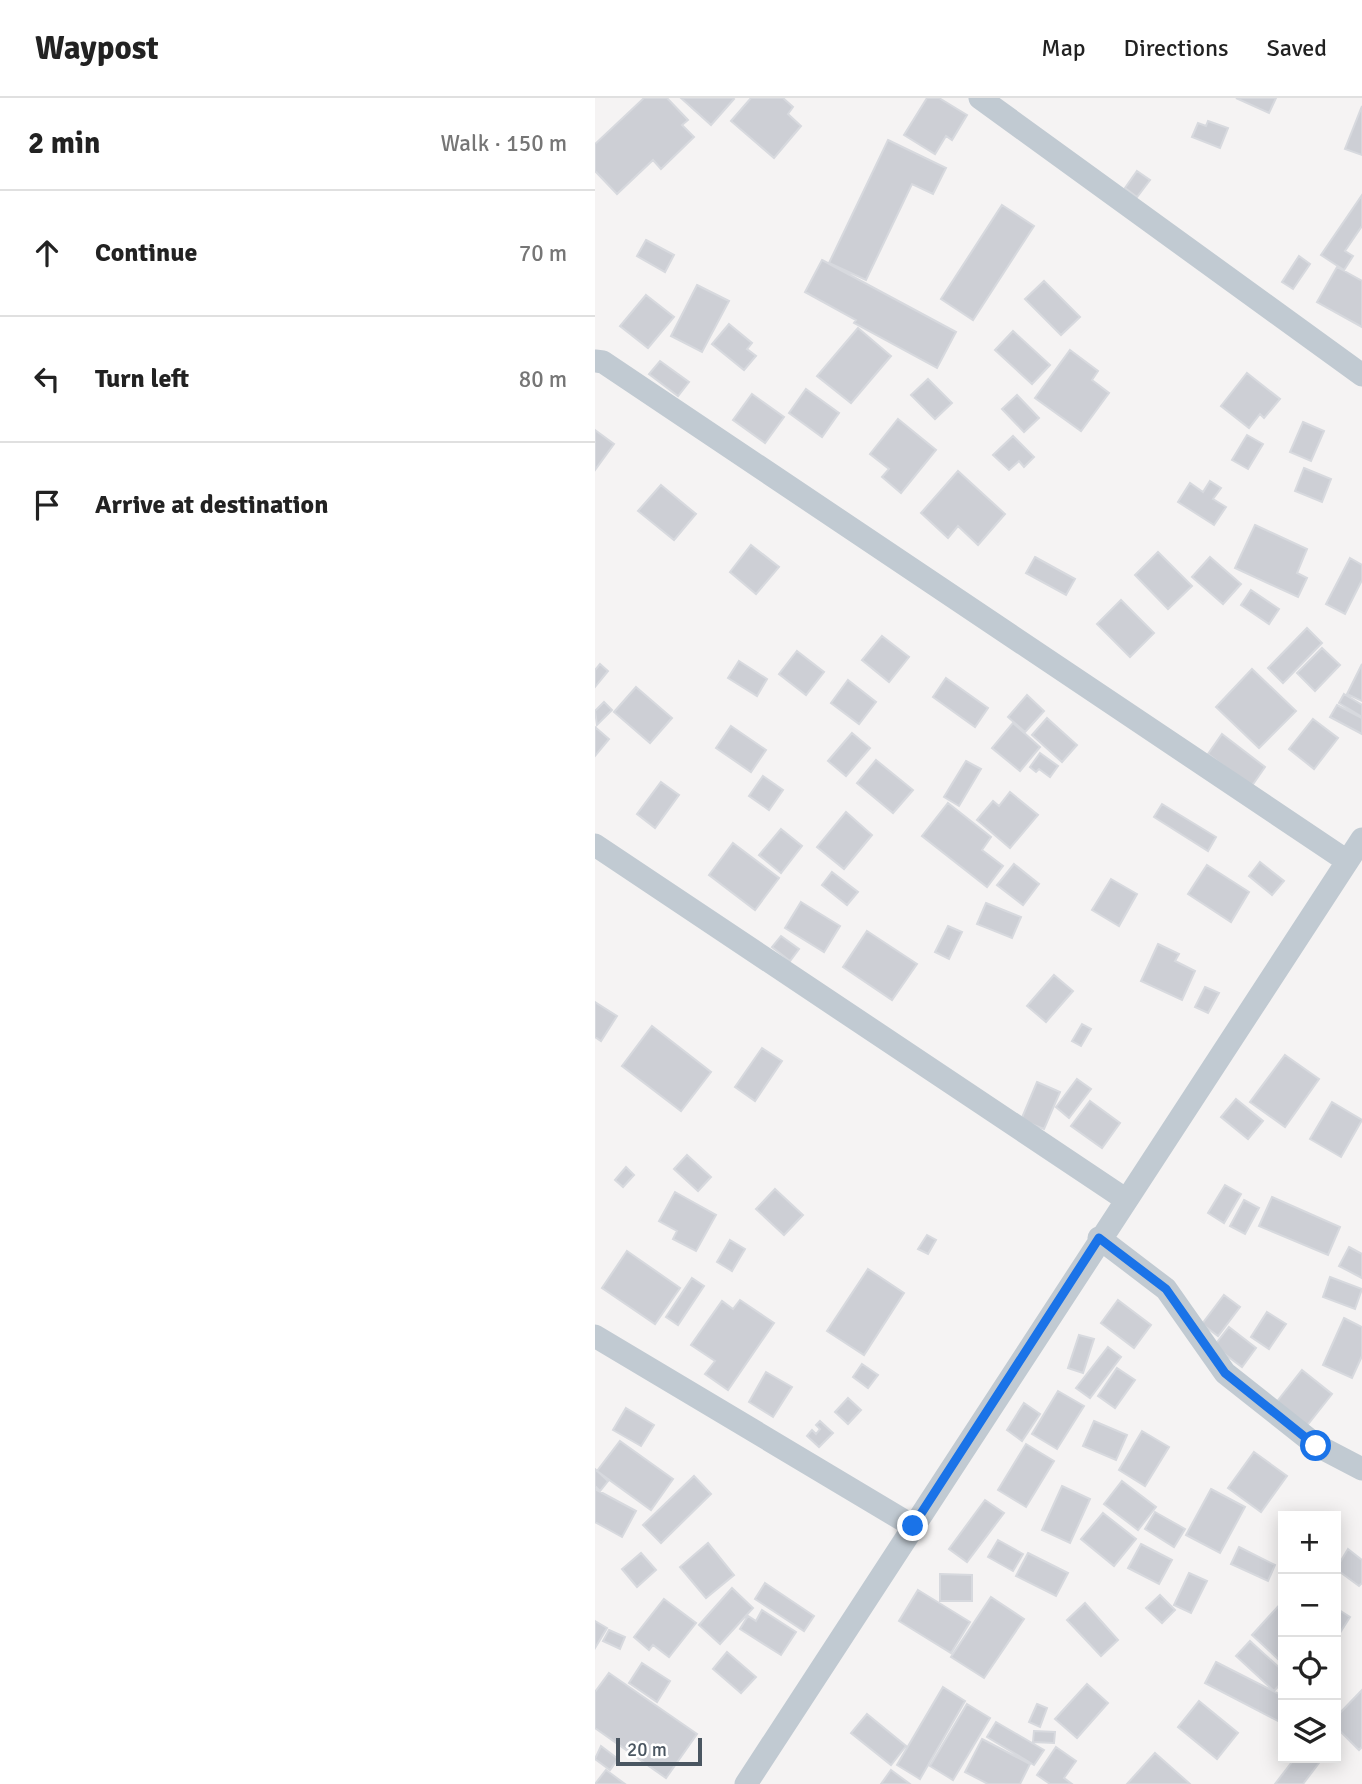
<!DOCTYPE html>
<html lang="en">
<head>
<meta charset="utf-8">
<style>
  :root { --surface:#fff; --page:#f2f2f2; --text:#222; --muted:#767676; --line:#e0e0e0 }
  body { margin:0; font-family:Signika,sans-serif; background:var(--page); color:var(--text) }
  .controls { position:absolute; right:21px; bottom:21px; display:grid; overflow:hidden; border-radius:0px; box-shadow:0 4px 18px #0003 }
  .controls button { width:63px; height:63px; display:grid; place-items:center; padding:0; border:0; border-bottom:2px solid var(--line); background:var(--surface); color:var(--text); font:35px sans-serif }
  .scale { position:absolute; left:21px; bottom:18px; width:86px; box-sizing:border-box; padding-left:7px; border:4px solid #4a5661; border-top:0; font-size:19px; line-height:24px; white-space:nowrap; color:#4a5661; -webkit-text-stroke:5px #fff; paint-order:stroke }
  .stop { position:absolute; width:21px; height:21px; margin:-16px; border:5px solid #1a73e8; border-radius:50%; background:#fff }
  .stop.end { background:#1a73e8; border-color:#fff; box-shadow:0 2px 7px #0008 }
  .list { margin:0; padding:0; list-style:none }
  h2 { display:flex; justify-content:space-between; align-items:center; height:91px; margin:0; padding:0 28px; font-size:30px }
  h2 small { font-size:23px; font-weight:400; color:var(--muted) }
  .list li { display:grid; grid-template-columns:46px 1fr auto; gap:21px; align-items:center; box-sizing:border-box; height:126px; padding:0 28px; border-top:2px solid var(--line) }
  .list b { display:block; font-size:26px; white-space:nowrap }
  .list em { font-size:23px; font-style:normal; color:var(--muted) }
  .icon { flex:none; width:38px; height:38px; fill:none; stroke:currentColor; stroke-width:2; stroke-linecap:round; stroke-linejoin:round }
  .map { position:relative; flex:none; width:767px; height:1686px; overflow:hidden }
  header { display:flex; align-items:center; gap:42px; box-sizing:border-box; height:98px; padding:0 35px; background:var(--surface); border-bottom:2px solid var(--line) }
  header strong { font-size:33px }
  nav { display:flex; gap:38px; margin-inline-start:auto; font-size:24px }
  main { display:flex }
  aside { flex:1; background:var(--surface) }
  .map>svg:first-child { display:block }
  .building { fill:#cdcfd5; stroke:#d7d9de; stroke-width:2 }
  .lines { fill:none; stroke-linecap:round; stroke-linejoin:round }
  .street { stroke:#c1cad2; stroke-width:23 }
  .route { stroke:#1a73e8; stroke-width:9 }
</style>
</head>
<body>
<header>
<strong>Waypost</strong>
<nav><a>Map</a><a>Directions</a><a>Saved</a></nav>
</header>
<main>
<aside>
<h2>2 min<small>Walk · 150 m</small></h2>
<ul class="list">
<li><svg class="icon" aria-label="ahead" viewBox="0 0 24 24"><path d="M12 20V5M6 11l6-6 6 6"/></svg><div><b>Continue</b></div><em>70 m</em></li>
<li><svg class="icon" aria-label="left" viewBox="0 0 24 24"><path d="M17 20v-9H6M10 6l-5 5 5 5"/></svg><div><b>Turn left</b></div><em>80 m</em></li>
<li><svg class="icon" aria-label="arrive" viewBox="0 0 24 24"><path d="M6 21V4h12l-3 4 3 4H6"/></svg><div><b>Arrive at destination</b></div></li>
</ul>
</aside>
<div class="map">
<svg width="767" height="1686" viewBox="0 0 767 1686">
  <rect width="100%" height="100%" fill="#f5f3f3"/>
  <path class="building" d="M49 0H72L93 22 87 27 99 39 66 71 58 62 22 96 0 73V46Z
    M86 0H138L139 1 116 27Z
    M156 0H188L198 9 193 16 206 28 179 60 136 23Z
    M332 0H344L372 17 357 42 351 38 340 56 309 37Z
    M641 0H681L674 15Z
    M767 8V57L750 51Z
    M613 23 633 30 625 50 597 39 603 25 611 28Z
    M293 42 351 70 338 96 317 86 271 182 234 165Z
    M542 73 555 82 542 99 530 90Z
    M767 97V128L750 153 758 158 749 172 726 157Z
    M407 107 439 128 378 222 346 201Z
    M51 142 79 157 70 174 42 158Z
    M704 158 715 166 698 191 687 184Z
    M227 162 361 234 342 270 259 225 261 222 210 194Z
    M742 169 767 183V229L722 204Z
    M449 183 485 219 466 237 430 201Z
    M102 187 134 203 107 254 76 238Z
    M51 197 79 219 53 250 25 228Z
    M134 226 157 245 152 251 161 258 149 272 117 246Z
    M263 230 296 258 256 305 222 278Z
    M418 233 455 267 437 286 400 252Z
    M475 252 503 273 497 282 514 295 486 333 440 300Z
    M65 263 94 284 83 298 54 276Z
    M652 275 685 301 669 320 665 316 654 330 626 308Z
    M333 281 357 305 340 321 316 297Z
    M211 291 244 315 227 339 194 315Z
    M157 296 189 319 170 345 138 322Z
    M422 297 444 320 429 334 407 311Z
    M303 321 341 352 306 395 287 379 294 371 275 356Z
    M708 324 729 333 716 363 695 354Z
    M0 332 19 346 0 372Z
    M652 337 668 346 653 371 637 362Z
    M418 338 439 359 429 369 424 363 414 372 398 357Z
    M709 370 736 381 727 404 700 393Z
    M363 373 410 416 383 447 363 428 353 440 326 415Z
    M615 383 626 390 618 401 631 409 619 427 583 404 595 385 608 394Z
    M66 387 101 416 79 442 43 413Z
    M660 427 712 451 702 475 712 480 703 499 640 470Z
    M156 447 184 469 161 496 135 474Z
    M563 454 597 488 573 511 540 477Z
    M440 459 480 481 471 497 431 475Z
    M615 459 646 486 628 506 597 479Z
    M755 460 767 467V482L750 516 731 506Z
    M656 492 684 511 674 526 646 507Z
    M526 502 559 535 535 559 502 526Z
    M712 530 727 545 688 585 673 570Z
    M287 538 314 559 294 584 267 562Z
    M727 550 745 567 720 593 702 575Z
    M202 553 229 574 211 597 184 576Z
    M144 563 172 581 162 598 133 580Z
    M5 566 13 573 0 589V572Z
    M767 566V603L752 596Z
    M657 571 701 613 664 650 621 609Z
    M351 580 393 610 380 629 338 599Z
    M253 582 281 604 264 626 236 605Z
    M41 589 77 620 55 645 19 614Z
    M749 596 767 607V619L744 605Z
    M432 597 449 613 430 634 413 619Z
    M9 604 17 612 2 627 0 613Z
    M742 607 767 620V636L735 619Z
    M452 620 482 647 467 664 437 637Z
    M718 621 743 640 719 671 694 651Z
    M418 625 445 649 425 673 397 650Z
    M136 628 171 652 156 674 121 650Z
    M0 629 14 641 0 658Z
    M257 635 275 650 251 678 233 663Z
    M627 636 670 669 656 689 613 656Z
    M445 655 463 668 455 679 444 671 441 674 435 669Z
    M281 662 318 692 298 715 262 685Z
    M371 663 386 671 364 708 349 699Z
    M168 678 188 692 174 712 154 698Z
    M66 684 84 697 60 730 42 716Z
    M415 694 443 717 415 750 382 722 398 703 404 708Z
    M353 705 396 739 387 752 408 768 392 789 327 738Z
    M567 706 621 739 613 753 559 719Z
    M251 714 277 737 249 771 222 749Z
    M186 731 207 748 186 775 164 757Z
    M138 745 184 780 160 812 114 777Z
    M665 764 689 783 677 797 654 778Z
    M419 766 444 786 428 807 402 787Z
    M612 767 654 794 636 824 593 796Z
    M237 774 263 794 252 807 227 787Z
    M516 781 542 796 524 828 497 812Z
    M206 804 245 828 229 854 190 830Z
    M391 805 426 819 417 840 382 826Z
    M353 828 367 834 354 861 340 854Z
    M272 833 322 866 297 902 248 869Z
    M186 838 204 851 195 863 177 849Z
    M563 846 584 856 580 863 600 873 587 902 546 883Z
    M459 877 478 893 451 924 432 908Z
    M610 889 624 895 613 915 600 909Z
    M0 904 22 918 6 943 0 939Z
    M487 926 496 931 486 948 477 943Z
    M57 928 116 974 86 1013 27 968Z
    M167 950 187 963 160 1003 140 989Z
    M690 957 724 981 690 1029 655 1004Z
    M482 981 496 991 474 1020 461 1009Z
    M442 984 465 994 449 1031 426 1022Z
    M641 1001 668 1023 653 1041 626 1019Z
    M495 1003 525 1025 507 1050 476 1028Z
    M737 1004 767 1022 746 1059 715 1041Z
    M92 1057 116 1079 103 1093 79 1071Z
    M31 1069 39 1077 28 1089 20 1082Z
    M630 1087 646 1096 629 1125 613 1115Z
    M180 1091 208 1117 189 1137 161 1111Z
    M80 1094 121 1117 101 1153 78 1141 82 1133 64 1123Z
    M677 1099 745 1129 733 1157 664 1128Z
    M649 1102 664 1110 650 1136 635 1128Z
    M332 1137 341 1142 333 1156 323 1151Z
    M135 1142 150 1151 137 1173 122 1164Z
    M754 1149 767 1156V1180L744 1168Z
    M32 1153 85 1190 60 1226 7 1190Z
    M273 1171 309 1195 269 1257 232 1233Z
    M735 1179 767 1191 760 1211 728 1199Z
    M97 1180 109 1188 83 1227 71 1219Z
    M629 1197 645 1209 623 1238 607 1226Z
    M145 1202 179 1225 133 1292 110 1276 120 1263 96 1247 127 1203 138 1211Z
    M523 1202 556 1227 539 1250 506 1225Z
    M672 1214 691 1226 674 1251 656 1239Z
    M749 1220 767 1229V1258L757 1280 728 1267Z
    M634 1229 661 1250 647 1269 619 1248Z
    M484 1237 499 1241 488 1275 473 1270Z
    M513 1249 526 1259 495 1300 481 1290Z
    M267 1266 283 1277 273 1290 258 1279Z
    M522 1270 540 1282 520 1310 503 1298Z
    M707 1272 737 1296 710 1330 680 1306Z
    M171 1274 197 1289 178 1319 154 1304Z
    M463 1293 489 1308 462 1351 437 1336Z
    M253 1300 266 1312 253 1326 240 1314Z
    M429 1305 445 1316 427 1343 412 1332Z
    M31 1310 59 1327 46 1348 18 1332Z
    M225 1323 238 1335 224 1349 212 1338 217 1332 221 1336 225 1331 221 1327Z
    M499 1323 532 1337 521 1362 488 1348Z
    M547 1333 574 1349 550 1388 524 1372Z
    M25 1343 78 1381 56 1412 2 1373Z
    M431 1346 459 1363 431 1409 403 1392Z
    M659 1354 692 1378 666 1414 633 1390Z
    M0 1371 13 1383 5 1393 0 1388Z
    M99 1378 116 1396 66 1445 48 1427Z
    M527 1383 561 1409 543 1432 509 1406Z
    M467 1388 495 1401 475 1445 447 1432Z
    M0 1391 41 1413 27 1439 0 1424Z
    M616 1391 650 1409 625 1455 591 1437Z
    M390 1402 409 1415 372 1464 354 1451Z
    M560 1414 590 1431 579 1449 550 1431Z
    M508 1415 541 1441 519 1468 486 1441Z
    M403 1442 428 1456 418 1473 393 1459Z
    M113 1445 139 1477 111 1500 85 1469Z
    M546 1446 577 1462 564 1486 533 1470Z
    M644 1449 680 1467 673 1483 636 1466Z
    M753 1451 767 1462V1485L764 1488 741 1471Z
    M46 1455 61 1472 42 1489 27 1471Z
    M433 1455 473 1475 461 1498 421 1478Z
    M594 1475 612 1483 596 1515 579 1507Z
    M345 1476 377 1477V1503H345Z
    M170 1485 219 1518 209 1533 160 1501Z
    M137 1490 158 1510 125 1546 104 1527Z
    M323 1492 375 1524 356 1555 304 1523Z
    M565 1497 580 1512 567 1525 551 1510Z
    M396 1499 429 1521 389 1580 356 1559Z
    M69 1501 101 1525 74 1559 58 1547 54 1552 39 1539Z
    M688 1503V1556L683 1561 657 1537Z
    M490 1505 523 1542 506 1558 472 1522Z
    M741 1510 755 1519 741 1541Z
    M167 1512 201 1534 186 1557 145 1531 153 1518 161 1523Z
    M0 1523 12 1530 0 1550Z
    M14 1532 30 1539 25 1551 8 1543Z
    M655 1543 688 1573V1583L679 1593 641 1558Z
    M132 1554 161 1579 146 1595 118 1571Z
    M621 1564 688 1598 687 1625 610 1585Z
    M47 1565 75 1583 62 1604 34 1585Z
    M14 1575 102 1636 71 1680 0 1630V1594Z
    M492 1586 513 1605 482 1640 460 1621Z
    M348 1589 370 1603 325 1681 302 1667Z
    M767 1592V1649L764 1652 741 1629V1619Z
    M604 1603 643 1635 622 1661 583 1629Z
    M372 1606 395 1620 358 1682 335 1668Z
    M442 1606 452 1610 445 1629 434 1624Z
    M272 1616 311 1648 296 1667 256 1635Z
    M401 1624 449 1652 439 1667 392 1639Z
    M439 1633 460 1634 459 1645 438 1644Z
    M387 1641 435 1666 425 1686H393L370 1674Z
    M6 1648 23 1661 15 1672 0 1661Z
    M461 1649 481 1663 469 1680 477 1686H455L442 1677Z
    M560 1655 595 1686H532Z
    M700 1660H718L724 1665 708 1686H680Z
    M11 1672 30 1686H0Z
    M296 1672 315 1686H286Z"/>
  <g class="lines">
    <path class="street" d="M385 0 767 277
      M0 263 8 264 752 763
      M0 747 530 1101
      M504 1140 571 1191 630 1275 721 1347 767 1371
      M0 1238 318 1428
      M151 1686 767 741"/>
  </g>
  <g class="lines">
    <path class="route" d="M318 1428 504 1140 571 1191 630 1275 721 1348"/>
  </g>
</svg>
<div class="controls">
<button>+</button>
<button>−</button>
<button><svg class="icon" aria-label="locate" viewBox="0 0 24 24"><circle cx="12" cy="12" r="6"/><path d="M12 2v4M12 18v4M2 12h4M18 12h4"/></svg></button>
<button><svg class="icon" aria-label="layers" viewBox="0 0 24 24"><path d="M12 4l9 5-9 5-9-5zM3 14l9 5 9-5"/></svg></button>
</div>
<div class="scale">20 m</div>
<div class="stop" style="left:721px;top:1348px"></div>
<div class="stop end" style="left:318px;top:1428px"></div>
</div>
</main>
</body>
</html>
